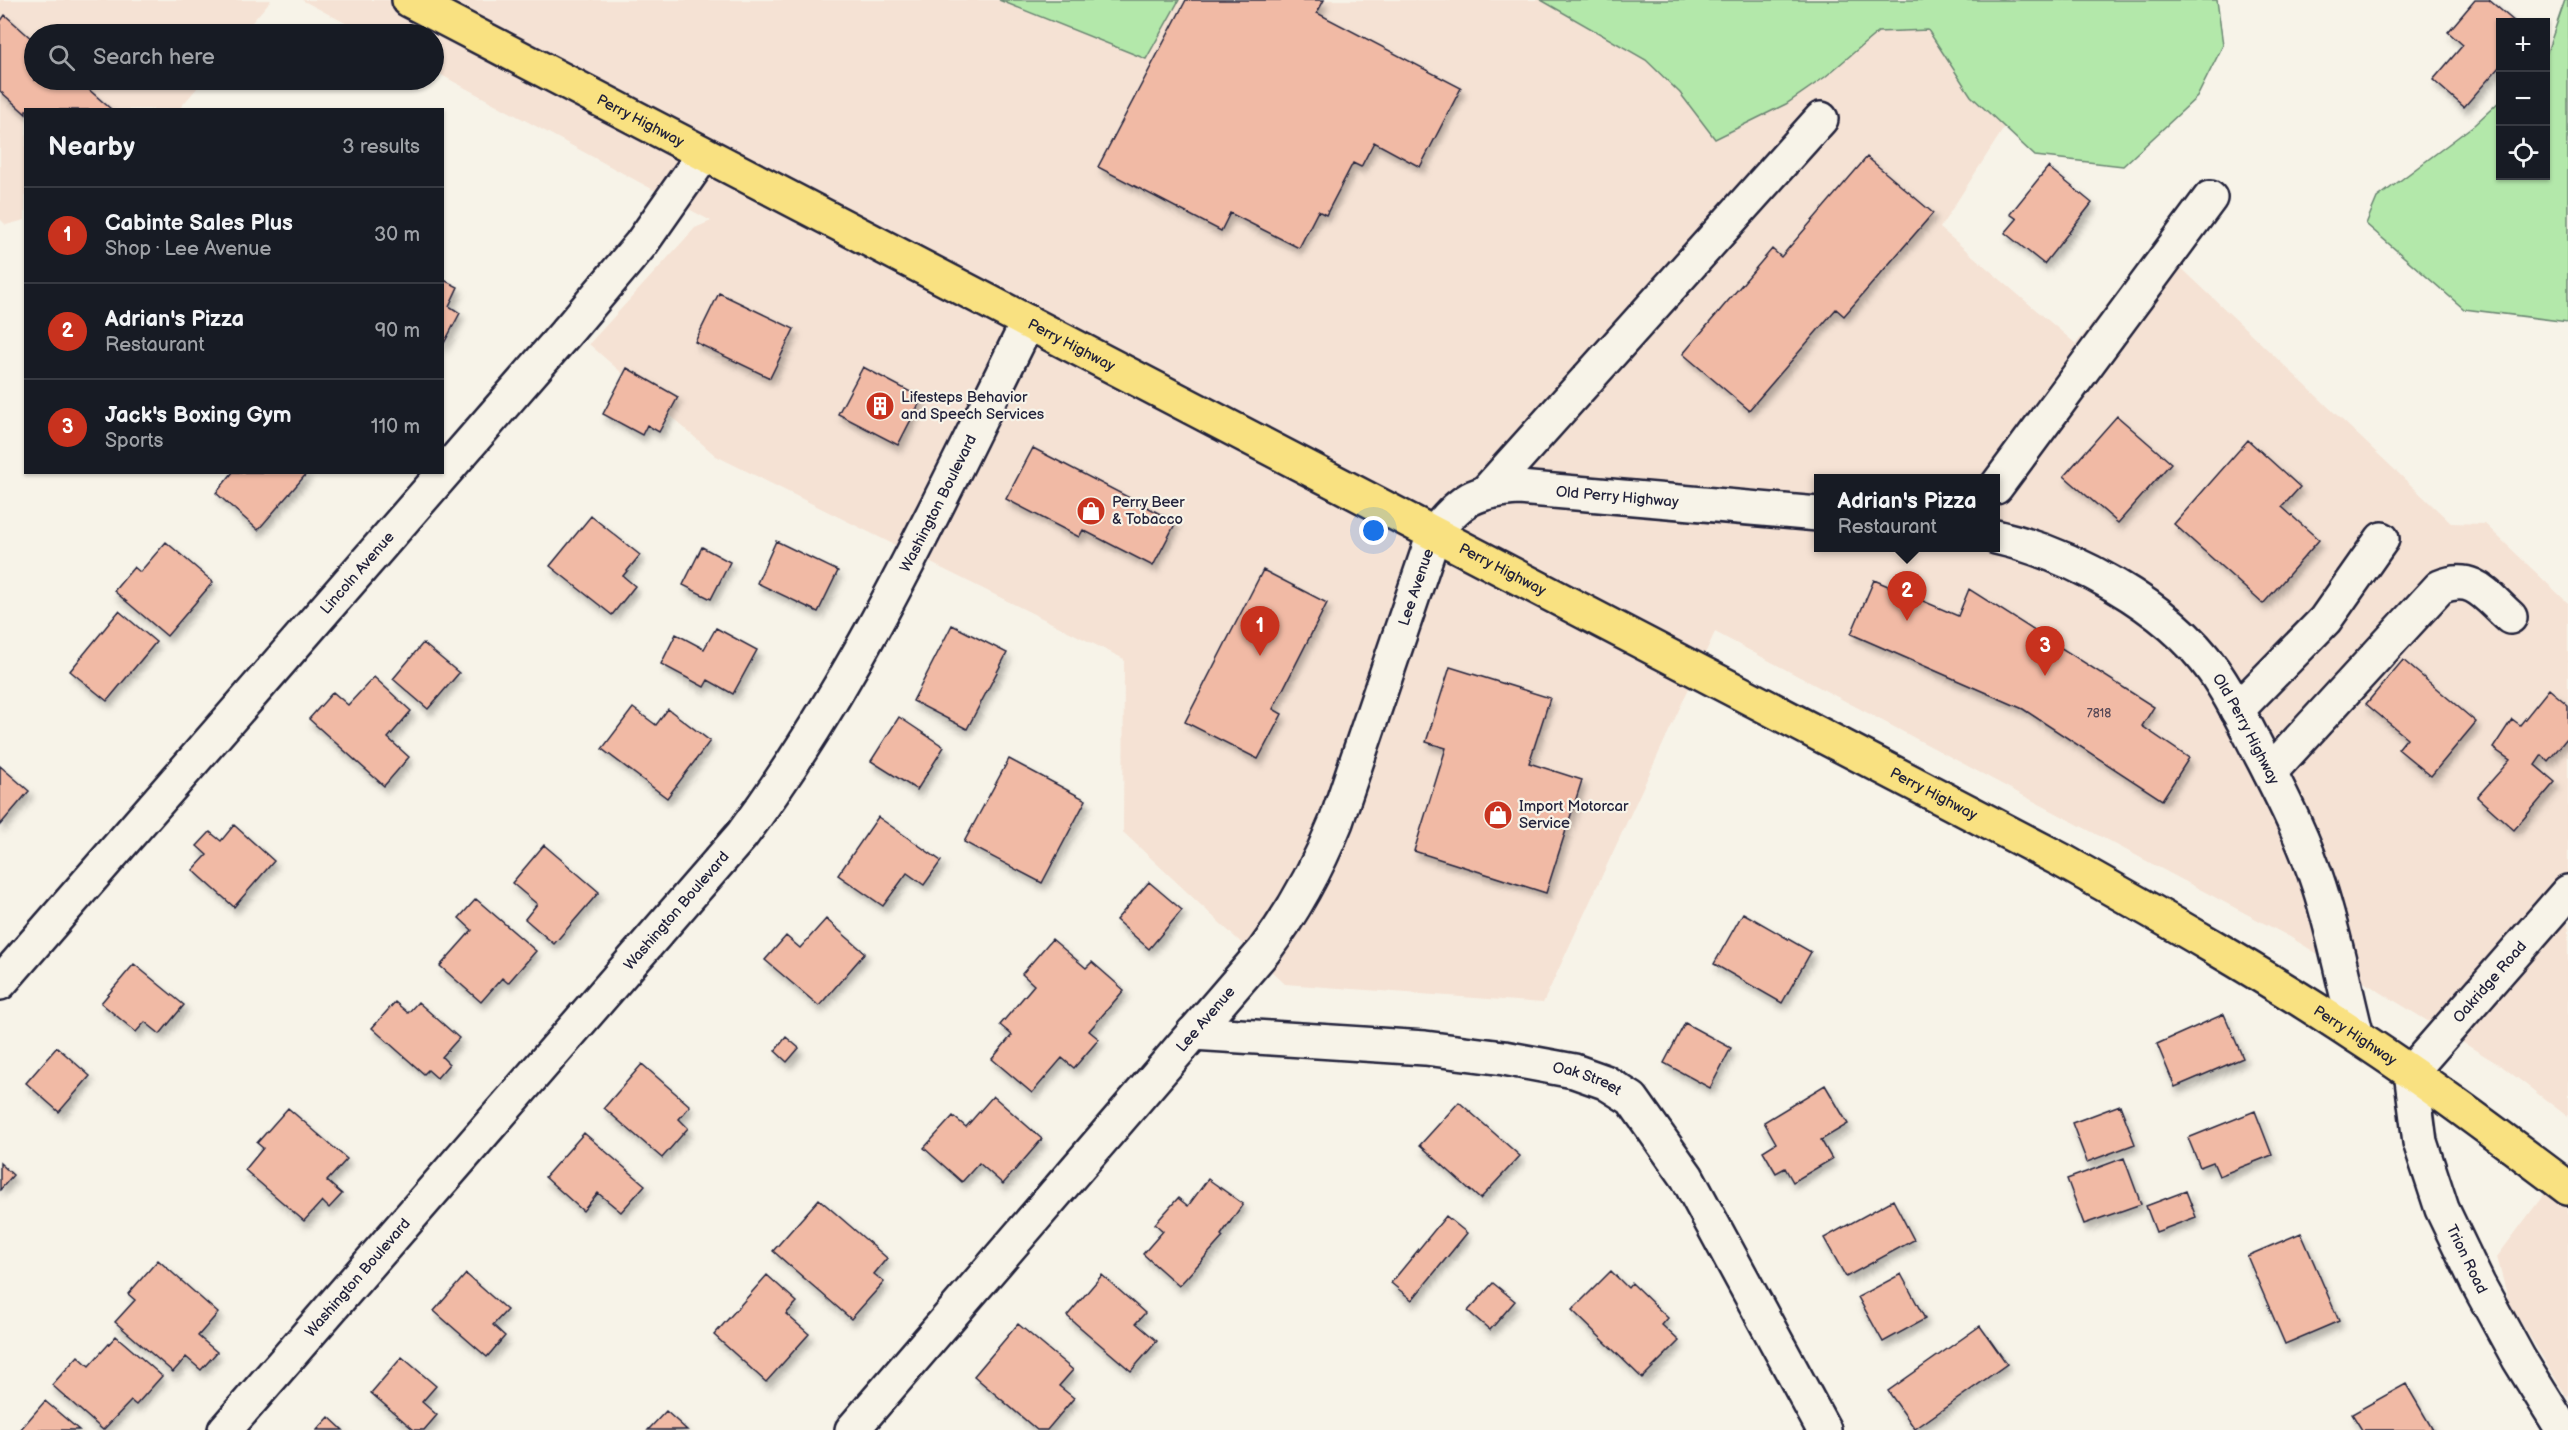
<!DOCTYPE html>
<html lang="en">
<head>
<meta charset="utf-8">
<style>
  :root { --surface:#171b24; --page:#20242c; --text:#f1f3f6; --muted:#9ea1a6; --line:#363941; --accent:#c8321e }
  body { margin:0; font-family:"Balsamiq Sans",sans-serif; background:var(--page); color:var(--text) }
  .controls { position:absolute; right:18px; top:18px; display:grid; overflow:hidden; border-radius:0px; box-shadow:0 2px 4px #0004 }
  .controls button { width:54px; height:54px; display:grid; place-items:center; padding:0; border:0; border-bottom:2px solid var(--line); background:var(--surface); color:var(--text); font:30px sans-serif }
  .you { position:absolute; left:1374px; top:531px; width:21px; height:21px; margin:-15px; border:4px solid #fff; border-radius:50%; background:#1a73e8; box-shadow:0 0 0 9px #1a73e833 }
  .badge { display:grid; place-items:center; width:39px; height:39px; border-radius:50%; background:var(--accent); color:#fff; font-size:20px; font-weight:700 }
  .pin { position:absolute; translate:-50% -50px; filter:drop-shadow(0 2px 3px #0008) }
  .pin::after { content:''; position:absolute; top:32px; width:21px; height:18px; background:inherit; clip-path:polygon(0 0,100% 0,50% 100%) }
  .popup { position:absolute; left:1814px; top:474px; width:186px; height:78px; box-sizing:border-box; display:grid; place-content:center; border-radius:0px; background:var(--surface); filter:drop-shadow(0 2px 4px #0005); font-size:20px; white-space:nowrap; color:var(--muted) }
  .popup b { font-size:22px; color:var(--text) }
  .popup::after { content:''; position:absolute; left:50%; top:100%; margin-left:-12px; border:12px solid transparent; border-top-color:var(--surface) }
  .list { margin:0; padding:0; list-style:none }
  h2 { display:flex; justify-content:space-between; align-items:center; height:78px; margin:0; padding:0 24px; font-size:26px }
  h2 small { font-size:20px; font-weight:400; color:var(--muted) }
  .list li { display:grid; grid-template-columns:39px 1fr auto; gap:18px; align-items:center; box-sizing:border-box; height:96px; padding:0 24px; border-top:2px solid var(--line) }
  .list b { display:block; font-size:22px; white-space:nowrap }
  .list p { margin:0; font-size:20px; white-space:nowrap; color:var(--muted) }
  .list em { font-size:20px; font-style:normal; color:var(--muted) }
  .icon { flex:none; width:33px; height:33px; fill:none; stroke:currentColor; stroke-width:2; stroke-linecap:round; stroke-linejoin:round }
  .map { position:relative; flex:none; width:2568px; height:1430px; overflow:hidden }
  .search { position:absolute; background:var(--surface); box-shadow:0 2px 4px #0004; left:24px; top:24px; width:420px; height:66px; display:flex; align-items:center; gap:15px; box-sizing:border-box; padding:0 21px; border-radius:33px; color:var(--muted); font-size:22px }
  .panel { position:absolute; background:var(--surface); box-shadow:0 2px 4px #0004; left:24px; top:108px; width:420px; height:366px; border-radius:0px }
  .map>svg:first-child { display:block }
  .built { fill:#f5e2d4; fill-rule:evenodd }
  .green { fill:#b3e8aa; stroke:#6a8572; stroke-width:1.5 }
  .building { fill:#f1baa5; stroke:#22223b; stroke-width:1.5; filter:url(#shadow) }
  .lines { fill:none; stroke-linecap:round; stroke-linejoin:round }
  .minor-casing { stroke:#22223b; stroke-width:38 }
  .major-casing { stroke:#22223b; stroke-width:38 }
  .minor { stroke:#f7f3e8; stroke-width:33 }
  .major { stroke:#f9e181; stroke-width:33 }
  .labels { text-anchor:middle; stroke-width:4.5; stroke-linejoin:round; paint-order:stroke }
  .number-label { font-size:12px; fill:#564856 }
  .street-label { font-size:15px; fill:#22223b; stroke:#f7f3e8 }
  .poi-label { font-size:15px; fill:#22223b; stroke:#f7f3e8; text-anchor:start }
</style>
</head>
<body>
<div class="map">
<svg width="2568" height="1430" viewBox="0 0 2568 1430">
  <defs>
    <filter id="shadow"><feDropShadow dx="3.5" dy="6" stdDeviation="3" flood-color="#0004"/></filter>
  </defs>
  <rect width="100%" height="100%" fill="#f7f3e8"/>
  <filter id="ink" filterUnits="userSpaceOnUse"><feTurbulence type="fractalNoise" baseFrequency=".0167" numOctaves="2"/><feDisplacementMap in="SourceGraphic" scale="12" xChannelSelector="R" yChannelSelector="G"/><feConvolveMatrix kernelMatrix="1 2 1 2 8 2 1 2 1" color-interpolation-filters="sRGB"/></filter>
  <g filter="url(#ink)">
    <path class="built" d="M0 0H271L242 34H34V80H204L179 109 26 110 25 220 6 225 0 219Z
      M302 0H999L1146 59 1179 0H1541L1646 60 1680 93 1716 139 1786 104 1825 77 1878 32 1928 30 1971 96 2004 128 1940 228 2076 344 2155 243 2451 523 2485 524 2568 603V1117L2503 1067 2290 937 1715 632 1543 1003 1285 984 1123 832 1124 659 716 456 589 344 695 228 711 221 434 71V34H366ZM1818 478H1996V548H1818Z
      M2568 1162V1399L2509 1303 2497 1257Z"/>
    <path class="green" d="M999 0H1179L1146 59Z
      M1541 0H2217L2223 45 2197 97 2123 166 2035 156 1971 96 1928 30 1878 32 1825 77 1786 104 1715 139 1680 93 1646 60Z
      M2565 0H2568V322L2464 309 2366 224 2377 198 2474 125 2500 101V176H2546V55Z"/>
    <path class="building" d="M1186 0H1324L1317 13 1461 88 1420 167 1374 142 1361 167 1353 163 1326 215 1318 211 1299 248 1230 213 1221 231 1098 167Z
      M2475 0H2489L2515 22H2500V66L2464 107 2433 80 2463 45 2448 32Z
      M5 15 34 41V80H78L112 110H26V114L0 91V22Z
      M1867 157 1933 213 1844 316 1836 309 1749 410 1683 354 1772 249 1781 257Z
      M2048 167 2092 203 2044 264 2005 233 2017 219 2010 214Z
      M442 279 458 287 449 306 460 313 442 347Z
      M719 293 794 329 770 378 695 342Z
      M863 367 922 398 898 445 838 414Z
      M627 368 678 397 659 432 647 425 642 435 603 414Z
      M2117 416 2171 463 2118 523 2064 476Z
      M2248 440 2300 487 2282 507 2319 540 2263 604 2174 524Z
      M1033 448 1176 522 1153 566 1083 530 1079 537 1006 499Z
      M233 472H308L258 530 216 493Z
      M591 516 640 555 623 576 635 586 612 615 550 566Z
      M776 541 838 571 818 612 757 583Z
      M166 542 213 582 167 636 114 591 134 567 140 572Z
      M702 547 730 562 711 599 683 585Z
      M1263 570 1327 603 1273 709 1282 714 1258 759 1185 722Z
      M1874 580 1958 616 1969 589 2154 707 2142 726 2189 758 2162 800 2023 709 1851 634Z
      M119 611 156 642 107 701 70 671Z
      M952 625 1007 653 967 729 913 701Z
      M716 628 757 650 733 694 708 680 704 687 661 664 676 634 704 649Z
      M423 643 459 673 428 709 393 679Z
      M2403 660 2476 722 2431 776 2398 749 2407 738 2366 704Z
      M1450 667 1550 698 1529 763 1582 780 1546 893 1414 851 1446 748 1426 742Z
      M374 677 411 711 388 738 409 757 384 786 309 719 333 692 348 705Z
      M2549 689 2568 705V737L2548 761 2542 755 2535 765 2555 782 2514 830 2477 797 2510 760 2493 748 2512 719 2520 725Z
      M633 708 656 725 668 709 710 741 667 798 602 749Z
      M899 717 944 747 917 790 871 761Z
      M1009 759 1086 800 1042 883 964 842Z
      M0 766 29 791 0 825Z
      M878 817 941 861 924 885 907 873 883 906 838 875Z
      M234 825 274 861 234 907 193 870 207 855 197 846 210 832 221 841Z
      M544 845 599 892 554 944 525 919 537 904 512 883Z
      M1149 882 1182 910 1149 949 1116 920Z
      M476 899 536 951 508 983 502 978 481 1002 440 966 472 930 459 918Z
      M1743 913 1811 952 1782 1003 1714 964Z
      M826 919 865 953 819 1006 765 960 786 936 800 948Z
      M1052 939 1086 968 1092 962 1124 990 1089 1031 1099 1039 1074 1068 1062 1058 1032 1093 992 1059 1012 1035 1000 1025 1034 985 1022 974Z
      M134 964 184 1005 160 1034 145 1022 136 1032 101 1003Z
      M395 1002 408 1013 418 1002 459 1038 442 1057 449 1064 437 1078 428 1070 424 1074 372 1028Z
      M2224 1014 2243 1058 2175 1087 2157 1044Z
      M1685 1023 1731 1048 1710 1088 1664 1063Z
      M786 1037 799 1048 787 1062 775 1051Z
      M57 1047 90 1076 59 1112 26 1083Z
      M642 1064 690 1106 679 1119 688 1128 662 1158 604 1108Z
      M1825 1085 1848 1124 1821 1140 1832 1159 1793 1182 1785 1168 1776 1173 1763 1151 1776 1143 1764 1122Z
      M993 1096 1042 1139 1003 1184 979 1163 962 1182 924 1148 953 1116 966 1127Z
      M1459 1102 1520 1156 1480 1199 1420 1145Z
      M2120 1105 2135 1144 2087 1162 2072 1123Z
      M288 1108 347 1159 327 1181 342 1194 329 1208 322 1201 304 1221 245 1170 263 1148 257 1143Z
      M2255 1111 2272 1155 2219 1176 2213 1162 2200 1167 2188 1138Z
      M584 1133 645 1185 621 1212 598 1193 583 1211 545 1177Z
      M2124 1158 2141 1204 2084 1224 2067 1179Z
      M0 1163 13 1175 0 1190Z
      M1208 1179 1243 1204 1221 1235 1223 1237 1179 1286 1143 1254 1163 1231 1155 1224 1178 1198 1188 1206Z
      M2186 1191 2196 1217 2156 1232 2146 1206Z
      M819 1199 887 1258 874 1274 884 1282 851 1319 773 1251Z
      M1893 1200 1914 1240 1846 1277 1824 1238Z
      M1446 1216 1467 1233 1412 1300 1391 1283Z
      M2301 1233 2339 1321 2285 1344 2247 1256Z
      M158 1260 218 1313 198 1336 217 1352 201 1370 186 1357 173 1372 115 1322 135 1300 128 1294Z
      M1611 1271 1628 1288 1632 1283 1668 1318 1662 1325 1679 1341 1642 1378 1572 1310Z
      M466 1274 507 1310 493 1325 505 1336 487 1357 434 1311Z
      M1901 1274 1925 1319 1883 1342 1858 1297Z
      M767 1275 797 1302 786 1314 809 1334 766 1382 714 1335Z
      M1102 1275 1145 1313 1136 1323 1157 1341 1131 1371 1067 1316Z
      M1493 1283 1515 1301 1490 1330 1468 1311Z
      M1018 1324 1073 1370 1059 1386 1074 1398 1047 1430H1037L974 1376Z
      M1980 1326 2007 1364 1915 1429 1888 1391Z
      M116 1336 162 1376 136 1405 131 1401 103 1430 52 1385 78 1356 89 1366Z
      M402 1357 436 1386 422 1402 437 1415 424 1430H414L371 1393Z
      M2406 1384 2433 1430H2362L2352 1414Z
      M45 1401 79 1430H20Z
      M666 1411 687 1430H648Z
      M329 1417 343 1430H317Z"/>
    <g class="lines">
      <g class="minor-casing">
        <g id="minor">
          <path d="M1996 487 2210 198"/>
          <path d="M1486 492 1821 119"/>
          <path id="s1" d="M1996 537C2071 554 2167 605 2213 670 2233 698 2248 731 2264 761 2285 802 2305 842 2319 886 2335 935 2344 986 2357 1036"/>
          <path d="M2237 710 2325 620 2382 539"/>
          <path d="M2270 772 2440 587C2474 573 2486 596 2510 617"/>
          <path id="s2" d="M0 983 571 327 641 244 704 154"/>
          <path id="s3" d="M1193 1033 1425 1048 1504 1058 1574 1071 1605 1082 1632 1099 1687 1177 1824 1430"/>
          <path id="s4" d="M225 1430 742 835C859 678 941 497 1028 322"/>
          <path id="s5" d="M852 1430 1264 951C1294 911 1317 869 1336 822L1434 534C1460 499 1475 491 1519 488L1818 514"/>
          <path id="s6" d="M2563 1430 2519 1359 2478 1284 2442 1209 2420 1142 2411 1072 2568 892"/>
        </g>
      </g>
      <g class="major-casing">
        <g id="major">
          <path id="s7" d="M409 0 2061 860C2161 916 2262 973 2358 1037 2430 1084 2499 1136 2568 1188"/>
        </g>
      </g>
      <use href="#minor" class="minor"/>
      <use href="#major" class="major"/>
    </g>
  </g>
  <defs>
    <g id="building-disc" transform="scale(1.5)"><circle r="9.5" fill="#c8321e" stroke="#f7f3e8"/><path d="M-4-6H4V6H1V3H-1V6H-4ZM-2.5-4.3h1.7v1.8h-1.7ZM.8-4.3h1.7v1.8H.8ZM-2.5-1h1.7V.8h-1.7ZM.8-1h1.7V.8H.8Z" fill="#fff"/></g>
    <g id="shop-disc" transform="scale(1.5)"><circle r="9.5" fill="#c8321e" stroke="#f7f3e8"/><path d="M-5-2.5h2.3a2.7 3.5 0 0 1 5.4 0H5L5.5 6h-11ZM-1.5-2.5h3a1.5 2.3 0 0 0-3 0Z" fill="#fff"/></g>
  </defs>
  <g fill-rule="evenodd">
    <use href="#building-disc" x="880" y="406"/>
    <use href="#shop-disc" x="1091" y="511"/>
    <use href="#shop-disc" x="1498" y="815"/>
  </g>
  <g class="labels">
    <g class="number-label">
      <text x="2099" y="717">7818</text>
    </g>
    <g class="street-label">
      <text dy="5" stroke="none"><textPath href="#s7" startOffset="261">Perry Highway</textPath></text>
      <text dy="5" stroke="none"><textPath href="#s7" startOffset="747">Perry Highway</textPath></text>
      <text dy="5" stroke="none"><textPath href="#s5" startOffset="1284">Old Perry Highway</textPath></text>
      <text dy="5" stroke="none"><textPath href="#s4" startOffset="1174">Washington Boulevard</textPath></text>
      <text dy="5" stroke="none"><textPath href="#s7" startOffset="1233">Perry Highway</textPath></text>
      <text dy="5" stroke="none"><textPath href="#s2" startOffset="544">Lincoln Avenue</textPath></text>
      <text dy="5" stroke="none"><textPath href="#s5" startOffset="1028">Lee Avenue</textPath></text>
      <text dy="5" stroke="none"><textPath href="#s1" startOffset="327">Old Perry Highway</textPath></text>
      <text dy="5" stroke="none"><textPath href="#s7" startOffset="1719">Perry Highway</textPath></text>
      <text dy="5" stroke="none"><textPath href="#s4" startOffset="688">Washington Boulevard</textPath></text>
      <text dy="5" stroke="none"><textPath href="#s6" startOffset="513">Oakridge Road</textPath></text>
      <text dy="5" stroke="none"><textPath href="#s5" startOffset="542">Lee Avenue</textPath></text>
      <text dy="5" stroke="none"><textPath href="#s7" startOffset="2205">Perry Highway</textPath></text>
      <text dy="5" stroke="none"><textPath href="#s3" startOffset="398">Oak Street</textPath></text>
      <text transform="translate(2467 1259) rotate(64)" y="5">Trion Road</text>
      <text dy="5" stroke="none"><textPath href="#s4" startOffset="202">Washington Boulevard</textPath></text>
    </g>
    <g class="poi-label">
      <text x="901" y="402">Lifesteps Behavior<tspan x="901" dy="17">and Speech Services</tspan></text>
      <text x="1112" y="507">Perry Beer<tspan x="1112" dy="17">&amp; Tobacco</tspan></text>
      <text x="1519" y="811">Import Motorcar<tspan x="1519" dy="17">Service</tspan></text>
    </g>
  </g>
</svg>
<div class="controls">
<button>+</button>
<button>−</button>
<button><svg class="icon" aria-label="locate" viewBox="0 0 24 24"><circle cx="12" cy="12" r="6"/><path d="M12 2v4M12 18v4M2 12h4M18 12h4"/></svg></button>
</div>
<div class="you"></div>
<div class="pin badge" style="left:1260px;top:656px">1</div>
<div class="pin badge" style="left:1907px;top:621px">2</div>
<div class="popup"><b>Adrian's Pizza</b>Restaurant</div>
<div class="pin badge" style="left:2045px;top:676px">3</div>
<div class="search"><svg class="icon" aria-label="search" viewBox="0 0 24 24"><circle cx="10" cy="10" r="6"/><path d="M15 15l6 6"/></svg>Search here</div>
<section class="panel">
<h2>Nearby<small>3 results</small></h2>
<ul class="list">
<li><span class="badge">1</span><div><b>Cabinte Sales Plus</b><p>Shop · Lee Avenue</p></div><em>30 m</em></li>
<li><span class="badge">2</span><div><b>Adrian's Pizza</b><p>Restaurant</p></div><em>90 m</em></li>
<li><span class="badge">3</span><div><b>Jack's Boxing Gym</b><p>Sports</p></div><em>110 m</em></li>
</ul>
</section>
</div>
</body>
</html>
